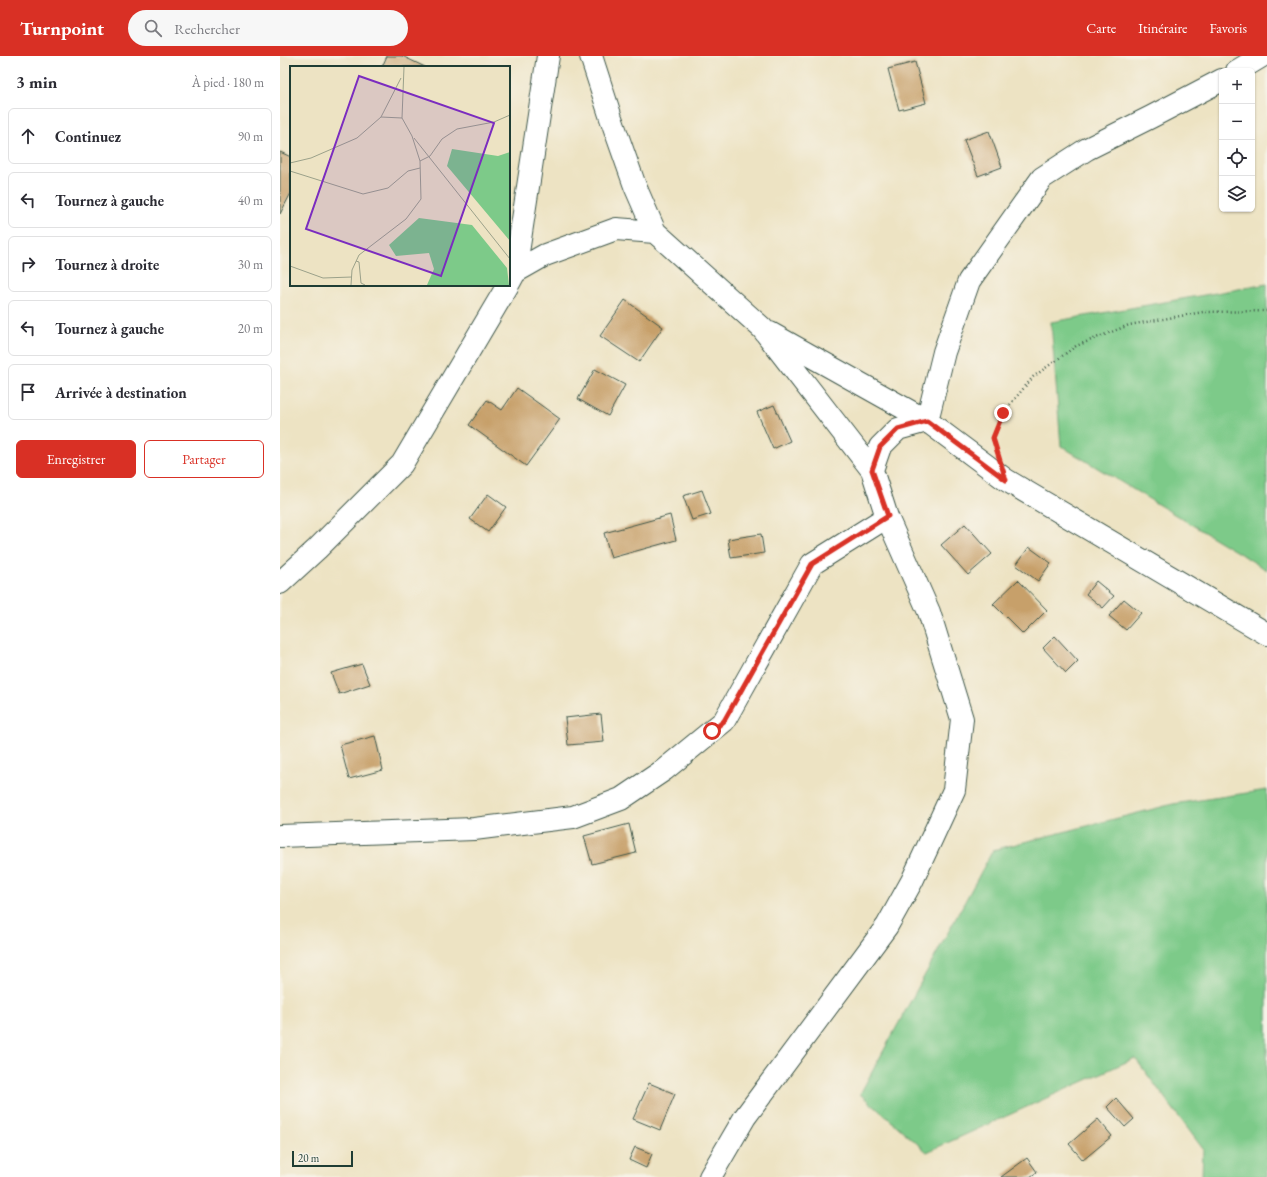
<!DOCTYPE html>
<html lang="fr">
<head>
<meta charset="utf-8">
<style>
  :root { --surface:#fff; --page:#f7f7f7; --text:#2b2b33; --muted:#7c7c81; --line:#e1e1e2; --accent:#d93025 }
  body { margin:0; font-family:"EB Garamond",serif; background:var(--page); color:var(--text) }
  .controls { position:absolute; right:12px; top:12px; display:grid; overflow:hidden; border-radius:6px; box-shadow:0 1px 3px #0004 }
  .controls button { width:36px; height:36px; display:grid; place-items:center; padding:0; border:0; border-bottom:1px solid var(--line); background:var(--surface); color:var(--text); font:20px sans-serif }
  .scale { position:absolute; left:12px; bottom:10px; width:61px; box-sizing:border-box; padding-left:4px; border:2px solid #1f3d34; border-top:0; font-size:11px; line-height:14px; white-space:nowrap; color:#1f3d34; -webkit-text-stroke:3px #f7f3e8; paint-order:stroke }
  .stop { position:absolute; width:12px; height:12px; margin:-9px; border:3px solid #d93025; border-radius:50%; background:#fff }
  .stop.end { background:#d93025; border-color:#fff; box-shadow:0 1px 4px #0008 }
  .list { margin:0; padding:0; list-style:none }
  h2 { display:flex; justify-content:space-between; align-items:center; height:52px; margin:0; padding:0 16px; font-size:17px }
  h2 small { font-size:13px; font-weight:400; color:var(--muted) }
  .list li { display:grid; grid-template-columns:26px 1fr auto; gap:12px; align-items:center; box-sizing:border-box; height:56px; margin:0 8px 8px; padding:0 8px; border:1px solid var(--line); border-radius:6px }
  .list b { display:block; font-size:15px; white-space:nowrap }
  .list em { font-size:13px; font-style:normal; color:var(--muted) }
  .actions { display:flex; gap:8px; padding:12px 16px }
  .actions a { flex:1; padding:9px 0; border:1px solid var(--accent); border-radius:6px; text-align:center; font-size:14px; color:var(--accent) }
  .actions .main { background:var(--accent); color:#fff }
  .icon { flex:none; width:22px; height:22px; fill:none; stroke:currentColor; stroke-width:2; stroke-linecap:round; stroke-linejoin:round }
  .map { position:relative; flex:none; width:987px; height:1121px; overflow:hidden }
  header { display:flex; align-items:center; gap:24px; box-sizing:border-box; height:56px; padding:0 20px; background:var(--accent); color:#fff }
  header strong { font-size:19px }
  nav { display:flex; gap:22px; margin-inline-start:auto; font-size:14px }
  .search { width:280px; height:36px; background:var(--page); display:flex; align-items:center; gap:10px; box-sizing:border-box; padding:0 14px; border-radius:22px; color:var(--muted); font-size:15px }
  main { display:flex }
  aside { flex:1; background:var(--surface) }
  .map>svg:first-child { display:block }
  .green { fill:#7dca89; stroke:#4e845e }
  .building { fill:#c7a06b }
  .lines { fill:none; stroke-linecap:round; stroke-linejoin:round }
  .minor-casing { stroke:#3e5649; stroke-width:24 }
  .path { stroke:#3e5649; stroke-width:2.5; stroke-dasharray:1 3; stroke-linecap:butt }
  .minor { stroke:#fff; stroke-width:22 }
  .route { stroke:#d93025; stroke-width:5 }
  .inset-road { fill:none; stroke:#9ba18a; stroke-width:1 }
  .view { fill:#7b2cbf; fill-opacity:0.15; stroke:#7b2cbf; stroke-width:2 }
  .inset-edge { fill:none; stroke:#1f3d34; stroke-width:2 }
</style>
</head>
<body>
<header>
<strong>Turnpoint</strong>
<div class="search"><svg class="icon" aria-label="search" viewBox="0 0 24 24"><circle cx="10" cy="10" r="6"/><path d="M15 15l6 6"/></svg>Rechercher</div>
<nav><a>Carte</a><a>Itinéraire</a><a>Favoris</a></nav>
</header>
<main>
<aside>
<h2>3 min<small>À pied · 180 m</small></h2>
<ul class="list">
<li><svg class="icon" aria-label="ahead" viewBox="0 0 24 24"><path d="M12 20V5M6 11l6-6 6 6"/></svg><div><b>Continuez</b></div><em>90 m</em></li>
<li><svg class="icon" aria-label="left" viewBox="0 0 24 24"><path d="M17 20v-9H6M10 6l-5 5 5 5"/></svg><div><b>Tournez à gauche</b></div><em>40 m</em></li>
<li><svg class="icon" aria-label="right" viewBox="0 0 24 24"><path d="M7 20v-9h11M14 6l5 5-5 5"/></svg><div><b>Tournez à droite</b></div><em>30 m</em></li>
<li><svg class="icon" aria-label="left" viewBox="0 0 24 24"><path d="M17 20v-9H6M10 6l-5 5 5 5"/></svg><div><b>Tournez à gauche</b></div><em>20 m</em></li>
<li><svg class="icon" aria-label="arrive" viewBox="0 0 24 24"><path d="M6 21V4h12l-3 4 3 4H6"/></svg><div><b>Arrivée à destination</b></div></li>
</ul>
<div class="actions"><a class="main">Enregistrer</a><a>Partager</a></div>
</aside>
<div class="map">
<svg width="987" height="1121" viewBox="0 0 987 1121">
  <rect width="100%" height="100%" fill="#f7f3e8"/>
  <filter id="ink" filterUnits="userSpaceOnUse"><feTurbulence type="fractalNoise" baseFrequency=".025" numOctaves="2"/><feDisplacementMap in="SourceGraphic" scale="8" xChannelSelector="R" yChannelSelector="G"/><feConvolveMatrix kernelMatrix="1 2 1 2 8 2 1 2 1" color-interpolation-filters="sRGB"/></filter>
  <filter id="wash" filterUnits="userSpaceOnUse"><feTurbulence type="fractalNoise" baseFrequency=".012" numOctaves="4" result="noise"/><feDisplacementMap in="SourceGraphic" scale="16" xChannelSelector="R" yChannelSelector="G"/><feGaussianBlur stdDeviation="0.9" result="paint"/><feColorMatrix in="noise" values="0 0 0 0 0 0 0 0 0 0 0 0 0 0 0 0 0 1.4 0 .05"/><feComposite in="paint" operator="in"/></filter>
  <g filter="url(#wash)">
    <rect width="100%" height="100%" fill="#ede3c3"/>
    <path class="green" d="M987 228V514L781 390 771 266Z
      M987 734V1121H922L923 1093 855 1002 647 1096 580 1038 713 794 893 748Z"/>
    <g id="blocks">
      <path class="building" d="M107 0H122L145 11H102Z
        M635 6 646 47 619 54 608 13Z
        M709 75 722 111 698 120 684 84Z
        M0 96 11 101V137L0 158Z
        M345 244 383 271 359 306 320 280Z
        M315 313 345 329 328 360 298 343Z
        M237 332 280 363 246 410 189 369 207 344 222 354Z
        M494 349 510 385 493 393 477 356Z
        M422 434 431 458 412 464 403 440Z
        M208 438 226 451 208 476 190 463Z
        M390 459 396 484 331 502 324 477Z
        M685 468 712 498 688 519 661 489Z
        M481 478 484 497 451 502 448 483Z
        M749 491 771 507 758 525 736 509Z
        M738 524 767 554 743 578 713 548Z
        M816 525 834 540 823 552 806 538Z
        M844 543 861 557 846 574 829 560Z
        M775 580 798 605 786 617 763 592Z
        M82 608 90 628 59 638 51 617Z
        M321 658 324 686 288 689 285 662Z
        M95 680 103 714 69 723 60 689Z
        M349 768 356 797 312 808 304 780Z
        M369 1027 395 1038 380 1074 353 1063Z
        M836 1042 854 1063 845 1071 827 1051Z
        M818 1063 832 1080 803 1104 789 1088Z
        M355 1091 372 1098 366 1112 349 1104Z
        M747 1102 757 1116 750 1121H721Z"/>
    </g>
  </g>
  <g filter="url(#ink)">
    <use href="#blocks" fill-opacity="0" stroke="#3e5649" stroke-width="1"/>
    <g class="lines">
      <g class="minor-casing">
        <path id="minor" d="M311 0 331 62 355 130 375 176 482 272 592 414 607 461 649 556 682 663 674 734 632 825 607 870 465 1061 430 1121
          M957 15 982 0
          M235 216 265 199 336 173 375 176
          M229 227 235 216 268 0
          M490 277 647 365 726 424 987 578
          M592 414 600 391 618 373 647 365 664 296 689 225 762 122 807 93 871 61 942 24
          M0 527 37 493 122 408 228 229
          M0 780 194 773 293 761 341 743 384 714 444 665 532 508 607 461"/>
      </g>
      <path class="path" d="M715 388 713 382 723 357 753 321 796 290 849 269 923 256 987 255"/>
      <use href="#minor" class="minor"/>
    </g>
  </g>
  <g class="lines" filter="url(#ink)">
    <path class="route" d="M432 675 444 665 532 508 608 460 592 414 600 391 618 373 647 365 726 424 713 382 723 357"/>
  </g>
  <g transform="translate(10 10)">
    <rect width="220" height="220" fill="#ede3c3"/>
    <path d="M162 83 208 90 220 86V175L157 100ZM129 152 182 159 217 202 219 219H137L144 203 139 187 106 190 99 179Z" fill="#7dca89"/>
    <path class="inset-road" d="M91 51 112 52M124 72 220 193M130 95 140 90 152 73 167 63 204 56 220 49M0 97 21 92 67 72 91 51 111 12M0 105 73 128 98 122 118 105 130 102M66 195 69 196 71 217 75 219M0 200 33 212 62 211M61 219 62 204 69 189 116 153 131 133 130 95 122 70 112 52 114 1"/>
    <path class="view" d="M69 10 204 57 151 210 16 163Z"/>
    <rect width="220" height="220" class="inset-edge"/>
  </g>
</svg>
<div class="controls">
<button>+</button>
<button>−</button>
<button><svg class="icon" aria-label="locate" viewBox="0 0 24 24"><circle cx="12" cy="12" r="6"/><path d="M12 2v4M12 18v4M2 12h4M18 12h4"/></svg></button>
<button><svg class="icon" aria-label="layers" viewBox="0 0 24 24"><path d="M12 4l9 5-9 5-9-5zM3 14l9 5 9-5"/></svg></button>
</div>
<div class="scale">20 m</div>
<div class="stop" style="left:432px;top:675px"></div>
<div class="stop end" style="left:723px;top:357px"></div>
</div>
</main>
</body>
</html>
